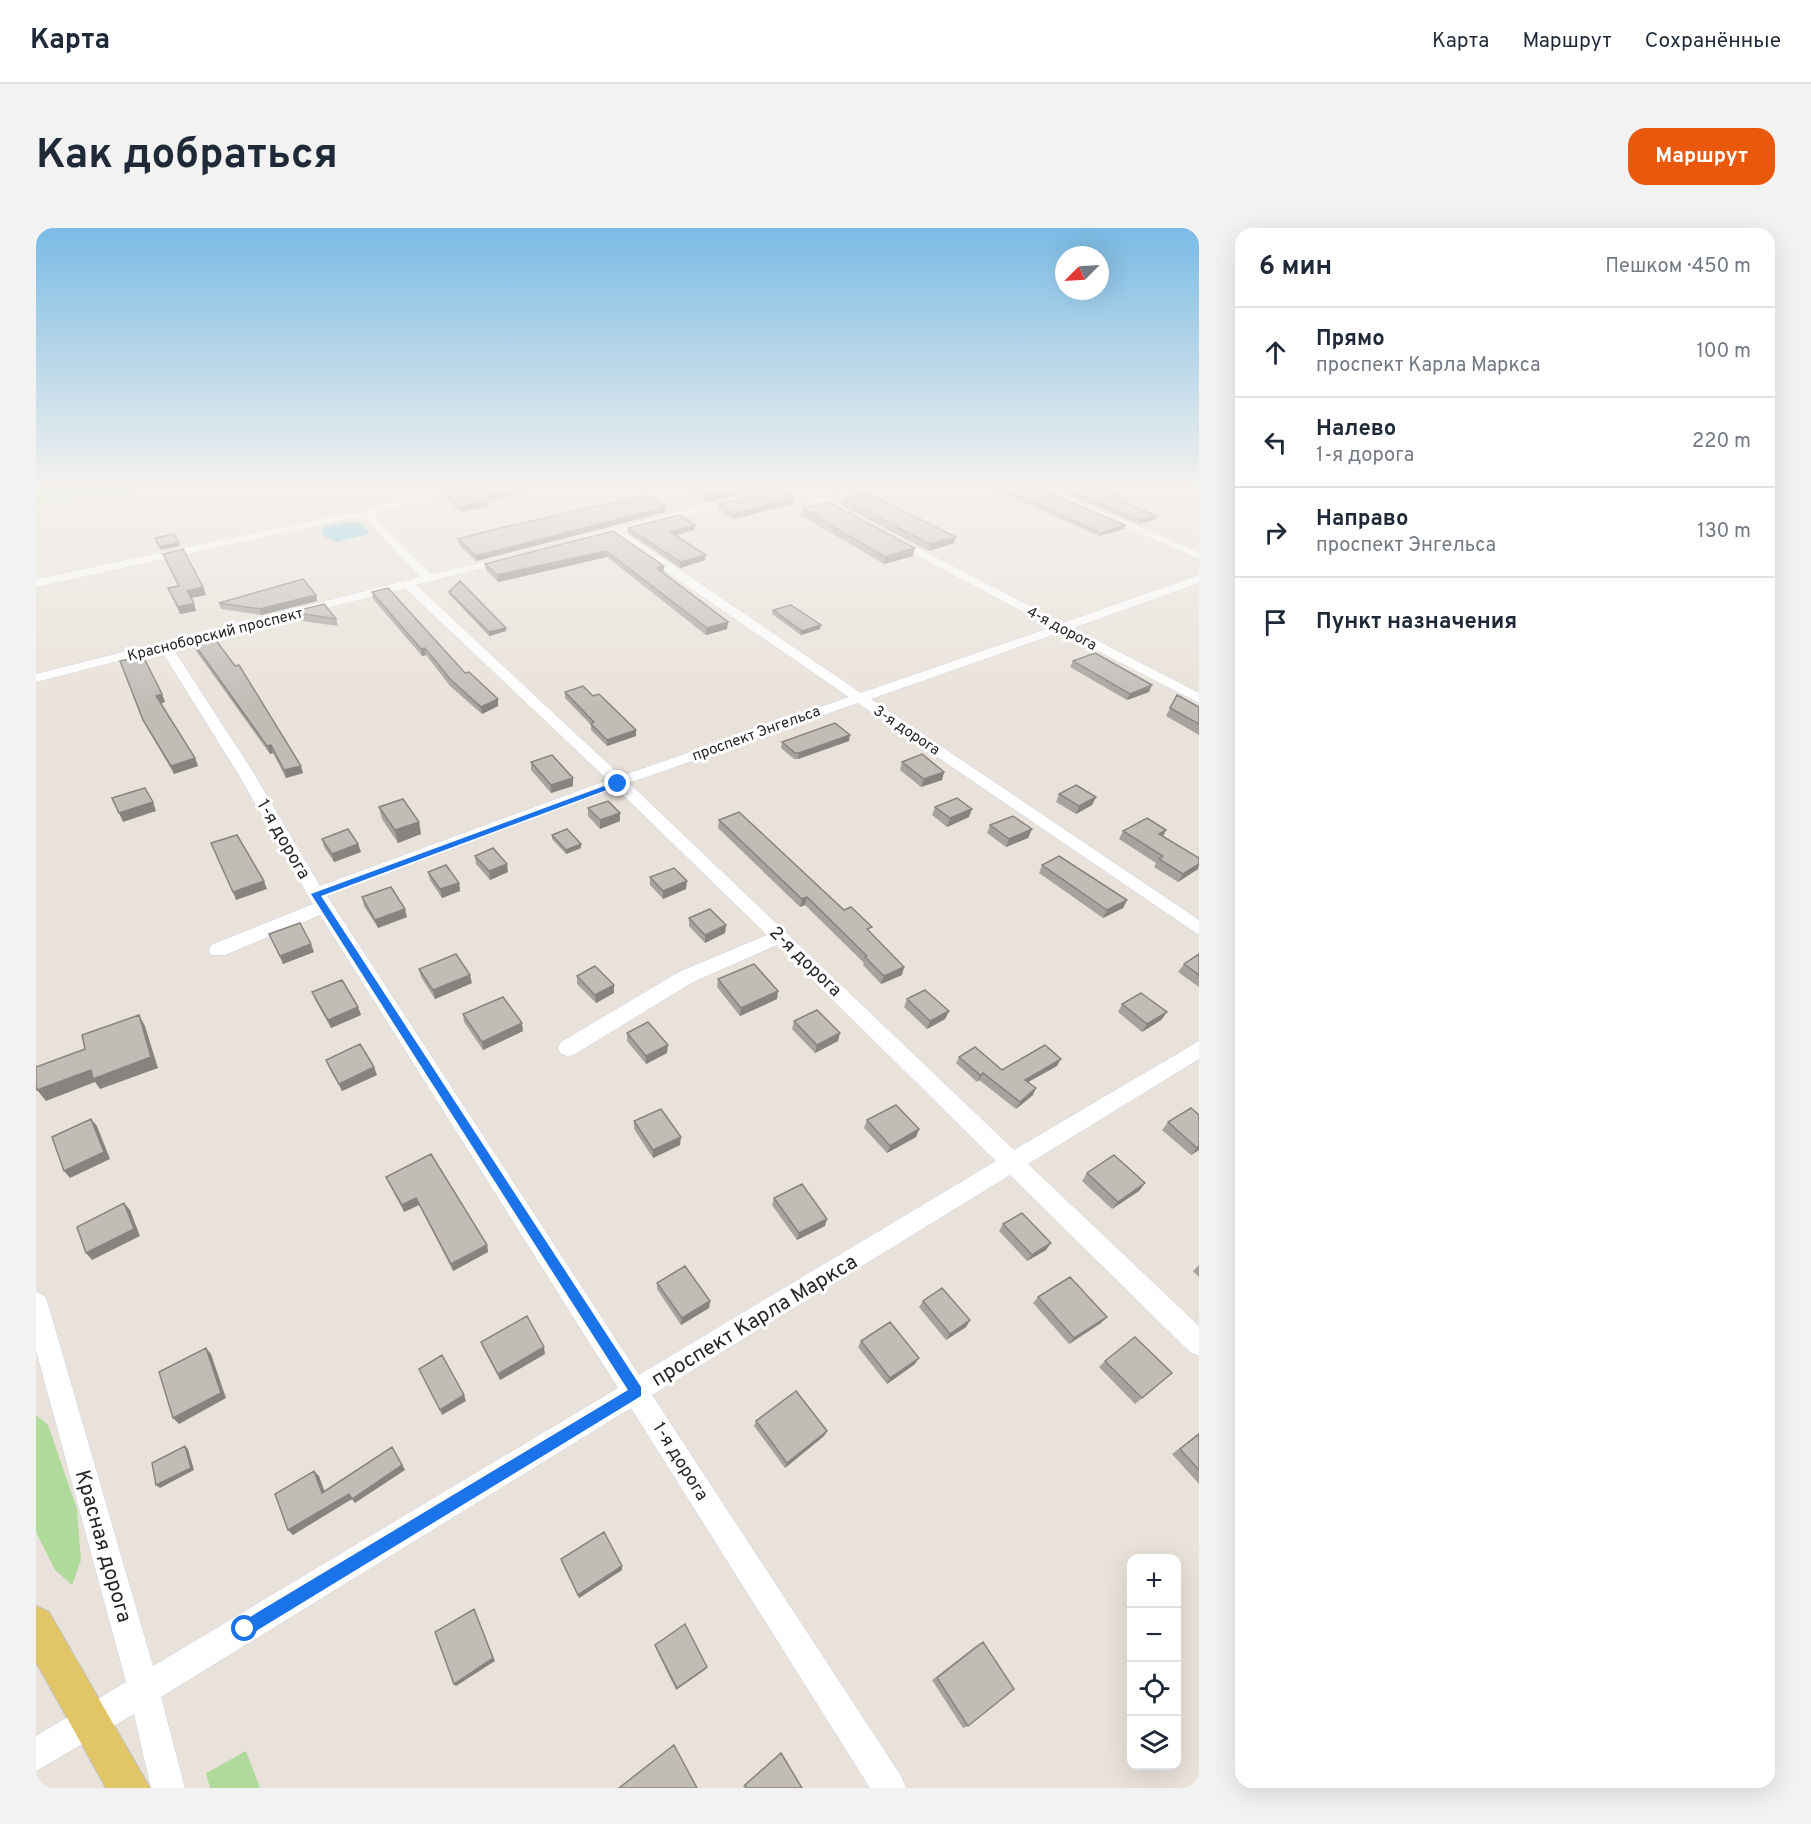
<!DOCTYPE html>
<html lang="ru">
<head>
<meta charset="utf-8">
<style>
  :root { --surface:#fff; --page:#f2f2f3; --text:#1f2937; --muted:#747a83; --line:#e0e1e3; --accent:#ea580c }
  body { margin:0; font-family:Overpass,sans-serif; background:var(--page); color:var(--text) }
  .controls { position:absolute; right:18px; bottom:18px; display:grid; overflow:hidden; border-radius:12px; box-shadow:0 6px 24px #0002 }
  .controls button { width:54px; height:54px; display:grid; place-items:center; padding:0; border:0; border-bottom:2px solid var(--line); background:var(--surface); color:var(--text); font:30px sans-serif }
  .compass { position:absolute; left:1019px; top:18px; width:54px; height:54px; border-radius:50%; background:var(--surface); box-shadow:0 6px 24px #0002; rotate:246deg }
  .stop { position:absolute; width:18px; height:18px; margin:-14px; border:4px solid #1a73e8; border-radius:50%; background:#fff }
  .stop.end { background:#1a73e8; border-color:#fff; box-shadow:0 2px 6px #0008 }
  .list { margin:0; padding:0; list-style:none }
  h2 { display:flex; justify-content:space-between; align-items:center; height:78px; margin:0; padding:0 24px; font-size:26px }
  h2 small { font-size:20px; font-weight:400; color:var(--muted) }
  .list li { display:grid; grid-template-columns:39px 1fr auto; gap:18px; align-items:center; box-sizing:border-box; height:90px; padding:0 24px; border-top:2px solid var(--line) }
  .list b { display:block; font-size:22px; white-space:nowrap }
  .list p { margin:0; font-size:20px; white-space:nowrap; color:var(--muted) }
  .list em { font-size:20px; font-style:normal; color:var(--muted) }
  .icon { flex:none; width:33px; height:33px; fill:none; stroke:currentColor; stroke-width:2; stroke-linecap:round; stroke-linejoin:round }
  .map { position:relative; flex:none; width:1163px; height:1560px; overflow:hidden; border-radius:18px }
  header { display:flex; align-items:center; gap:36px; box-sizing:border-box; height:84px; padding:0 30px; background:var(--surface); border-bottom:2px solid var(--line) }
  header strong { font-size:28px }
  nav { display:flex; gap:33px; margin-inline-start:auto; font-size:21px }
  .intro { display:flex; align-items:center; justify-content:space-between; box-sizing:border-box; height:144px; padding:0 36px }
  h1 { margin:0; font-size:42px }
  .button { padding:15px 27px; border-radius:18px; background:var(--accent); color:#fff; font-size:21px; font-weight:700 }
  main { display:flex; gap:36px; padding:0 36px }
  aside { flex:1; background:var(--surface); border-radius:18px; box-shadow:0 6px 24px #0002 }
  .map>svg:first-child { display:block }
  .green { fill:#b0da9b }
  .water { fill:#76c5e1 }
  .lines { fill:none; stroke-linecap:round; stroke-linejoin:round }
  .minor-casing { stroke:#cfd2df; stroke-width:1 }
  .major-casing { stroke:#c3c3c3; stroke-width:2 }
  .minor { fill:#fff; fill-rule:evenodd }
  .major { fill:#e1c566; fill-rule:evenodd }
  .wall { fill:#a6a29d }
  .shaded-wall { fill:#87847f }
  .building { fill:#c1bcb6; stroke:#87847f; stroke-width:1.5 }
  .route { fill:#1a73e8 }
  .labels { text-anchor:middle; stroke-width:6; stroke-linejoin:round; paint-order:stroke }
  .far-street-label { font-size:15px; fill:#272727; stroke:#fff }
  .street-label { font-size:18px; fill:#272727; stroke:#fff }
  .near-street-label { font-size:21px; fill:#272727; stroke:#fff }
</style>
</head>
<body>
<header>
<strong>Карта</strong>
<nav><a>Карта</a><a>Маршрут</a><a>Сохранённые</a></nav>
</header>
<div class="intro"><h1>Как добраться</h1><a class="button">Маршрут</a></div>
<main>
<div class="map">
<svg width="1163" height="1560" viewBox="0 0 1163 1560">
  <rect width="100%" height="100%" fill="#e8e2da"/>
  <path class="green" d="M0 261H138L0 278Z
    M0 1187 12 1197 41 1281 45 1332 36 1357 19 1342 0 1304Z
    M210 1523 224 1560H174L170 1545Z"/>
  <path class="water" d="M312 294H323L333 303 332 306 299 314 288 308 285 302 288 299Z"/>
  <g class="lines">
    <g class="minor-casing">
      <path id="minor" d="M421 261H439L346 282 338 288 395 346 481 327V331L380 357 585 548 813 469 577 307 552 313 548 312V308L730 261H745L744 263 588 304 825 465 1016 399 851 312V308H859L1027 395 1163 347V355L1037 400 1163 465V475L1025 404 835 471 1163 692V707L822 475 593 555 978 922 1163 813V831L992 936 1163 1098V1128L1154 1124 974 947 616 1167 865 1548 870 1560H834L595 1180 125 1469 149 1560H115L98 1486 0 1543V1508L90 1454 0 1122V1064L9 1068 12 1076 117 1438 582 1160 284 687 189 727H175L173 722 175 717 277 676 201 544 125 422 0 454V446L384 349 328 290 312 291 0 359V351L312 285 329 284 339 278ZM369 360 572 552 284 658 217 544 136 419ZM580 560 731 707 643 744 525 814 522 820 525 826 532 828 539 826 657 754 741 717 960 933 603 1147 291 668Z
        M757 261H769L818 287 809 289Z
        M1001 261H1014L1163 324V331Z"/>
    </g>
    <g class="major-casing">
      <path id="major" d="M0 1378 13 1384 114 1560H70L0 1434Z"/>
    </g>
    <use href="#minor" class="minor"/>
    <use href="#major" class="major"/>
  </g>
  <path class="wall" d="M653 261H723L671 274 653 262Z
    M957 261H1004L1088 301 1063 308Z
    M1019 261H1065L1085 269 1083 273 1119 292 1103 296Z
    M480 264 481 266 451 273 452 278 425 284 409 270 408 265Z
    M807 271 920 309 918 315 893 323 806 278Z
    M683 276H757L697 291 683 281Z
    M767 281 877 328 848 336 766 288Z
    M630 284 440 333 423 317 422 311Z
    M659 297 658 302 640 307 669 332 644 340 592 305V300Z
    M577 303 628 338 627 344 691 401 670 407 571 329 462 354 450 342 449 336Z
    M127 326 167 359 170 367 155 370 160 383 144 386 132 360 142 358Z
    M336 364 429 445 462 471V478L446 486 414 458 390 427 386 428 337 371Z
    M413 364 470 403 453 408 414 367Z
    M280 367 281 373 225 387 185 381 183 375Z
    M737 382 784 401 765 407 736 386Z
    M256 384 300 391 302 398 258 392Z
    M156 413 199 438 267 545 250 550 237 525 234 526 158 420Z
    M84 433 126 466 129 474 125 475 159 530 162 538 138 546 111 500Z
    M1037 433 1113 464 1091 472 1034 439Z
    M529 464 600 508 571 518 555 502V497L529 470Z
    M1163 479V507L1130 488 1134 480Z
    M813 513 762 531H758L745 520 746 514Z
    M495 534 537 550V558L515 565 495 542Z
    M866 534 908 544 906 552 885 559 864 542Z
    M1023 566 1060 569 1056 577 1040 586 1020 574Z
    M343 579 383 594 385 606 362 615 346 591Z
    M899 579 933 589 911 599 896 587Z
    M552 580 584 593 564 601 552 588Z
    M683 592 808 682 834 705 868 739 866 747 845 756 827 737 828 735 769 677 764 679 682 600Z
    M954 597 996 601 992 610 970 619 951 605Z
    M1130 602 1127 609 1162 641 1142 654 1118 639 1120 635 1083 611 1087 603Z
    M516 607 545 616V620L530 626 516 611Z
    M286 611 322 616 325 624 298 634 288 619Z
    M439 628 472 644 454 652 440 636Z
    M1006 637 1091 672 1087 680 1067 690 1003 645Z
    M392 644 423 655 424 663 406 670 394 652Z
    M614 649 650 661 627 671 614 657Z
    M326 669 371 689 342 700 328 678Z
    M653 690 690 697 689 705 669 715 653 698Z
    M233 706 278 724 247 736Z
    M1163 726V759L1142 744 1148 736Z
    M383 741 436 755 399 771 385 749Z
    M541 748 578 757V765L560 775 541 756Z
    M682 751 741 771 704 788 681 759Z
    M276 764 322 779 325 787 295 800 279 772Z
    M871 771 913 783 909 791 891 801 868 779Z
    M1086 776 1131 784 1125 792 1106 804 1082 784Z
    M427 786 487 803 447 822 428 794Z
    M758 793 802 813 779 825 756 801Z
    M591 805 631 825 610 836 591 813Z
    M923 829 966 842 1021 838 992 854 997 867 980 881 943 852 941 854 920 835Z
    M290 832 341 847 306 863 293 840Z
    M1163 887V922L1155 927 1126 902 1132 894Z
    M831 892 883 901 880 909 851 925 828 900Z
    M598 893 644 917 617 930 598 901Z
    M1051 945 1109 955 1103 963 1076 981 1046 953Z
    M350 949 451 1017 452 1024 417 1043 383 977 368 984 353 956Z
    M738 970 789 998 761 1012 736 977Z
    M967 996 1010 1022 991 1033 963 1003Z
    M1163 1037V1049L1157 1043Z
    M621 1055 674 1073 673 1080 645 1097 621 1061Z
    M1002 1069 1065 1095 1033 1116 997 1075Z
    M887 1073 934 1092 930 1099 910 1112 883 1079Z
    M825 1113 879 1136 851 1156 822 1119Z
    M445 1114 509 1126 464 1152 447 1120Z
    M1069 1133 1136 1145 1099 1176 1063 1139Z
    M720 1193 791 1203 788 1208 749 1240 718 1198Z
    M1163 1205V1256L1136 1226Z
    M525 1331 586 1338V1342L543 1370 526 1335Z
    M947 1414 932 1498 927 1500 896 1452 941 1417Z
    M619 1417 671 1439 670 1441 640 1462 619 1419Z
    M745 1525 766 1560H708L707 1558Z"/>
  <path class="shaded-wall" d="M401 261H412L401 263Z
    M478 261H496L480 264 481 266 446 273V269Z
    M703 261H723L671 274V268Z
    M797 261H808L797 263Z
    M758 270 757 276 697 291 698 286Z
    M451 273 452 278 425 284 424 279Z
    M630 279V284L440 333V328Z
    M1120 288 1119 292 1103 296 1105 292Z
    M659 297 658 302 634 309V304Z
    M1089 297 1088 301 1063 308 1065 305Z
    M920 309 918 315 893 323 894 316Z
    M143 315 144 318 125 322 123 319Z
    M879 320 877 328 848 336 849 329Z
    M570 323 571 329 462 354 461 347Z
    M670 327 669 332 644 340V334Z
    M628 338 627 344 621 340Z
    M167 359 170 367 154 370 151 363Z
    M280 367 281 373 225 387 224 381Z
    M158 375 160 383 144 386 142 379Z
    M692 394 691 401 670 407 671 400Z
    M785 397 784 401 765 407 766 403Z
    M470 400V403L453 408V404Z
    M389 420 390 427 386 428 385 421Z
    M1116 457 1113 464 1091 472 1094 466Z
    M126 466 129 474 123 476 120 468Z
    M462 471V478L446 486 445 479Z
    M600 502V508L571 518V512Z
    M814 507 813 513 762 531 763 525Z
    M235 517 237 525 234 526 231 518Z
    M159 530 162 538 138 546 135 538Z
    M265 538 267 545 250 550 248 542Z
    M908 544 906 552 885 559 888 551Z
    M537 550V558L515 565V557Z
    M1060 569 1056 577 1040 586 1043 578Z
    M117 574 120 583 87 594 83 585Z
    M936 581 933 589 911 599 914 590Z
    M584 585V593L564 601V592Z
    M383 594 385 606 362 615 359 602Z
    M996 601 992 610 970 619 973 611Z
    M1130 602 1126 610 1123 606Z
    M322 616 325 624 298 634 296 626Z
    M545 616V620L530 626V622Z
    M471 636 472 644 454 652 453 643Z
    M1163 636 1162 641 1142 654 1147 646Z
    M228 653 231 661 200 672 197 664Z
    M651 653 650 661 627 671V663Z
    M423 655 424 663 406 670 404 661Z
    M771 669 769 677 764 679 766 671Z
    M1091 672 1087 680 1067 690 1071 682Z
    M369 681 371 689 342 700 339 692Z
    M690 697 689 705 669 715V707Z
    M275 716 278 724 247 736 244 728Z
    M868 739 866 747 845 756 848 748Z
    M434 747 436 755 399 771 397 762Z
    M578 757V765L560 775 559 767Z
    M742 763 741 771 704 788 705 780Z
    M322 779 325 787 295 800 292 792Z
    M913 783 909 791 891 801 894 793Z
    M1131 784 1125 792 1106 804 1111 796Z
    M103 787 109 798 122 840 64 861 59 854 10 873 1 862 55 842Z
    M486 795 487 803 447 822 446 814Z
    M804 805 802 813 779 825 781 817Z
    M632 817 631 825 610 836V828Z
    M1025 831 1021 838 985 858 989 852Z
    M338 839 341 847 306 863 303 856Z
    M947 845 943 852 941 854 944 847Z
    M1000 860 997 867 980 881 984 874Z
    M55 891 61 898 74 931 34 950 28 943Z
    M883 901 880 909 851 925 854 918Z
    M645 909 644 917 617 930V922Z
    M1163 918V922L1155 927 1161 920Z
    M1109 955 1103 963 1076 981 1082 974Z
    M380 970 383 977 368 984 366 977Z
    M88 975 94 982 104 1008 56 1032 50 1025Z
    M791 991 789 998 761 1012 763 1005Z
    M1015 1015 1010 1022 991 1033 996 1027Z
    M451 1017 452 1024 417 1043 415 1036Z
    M674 1073 673 1080 645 1097 646 1090Z
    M1071 1089 1065 1095 1033 1116 1038 1110Z
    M934 1092 930 1099 910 1112 914 1106Z
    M508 1119 509 1126 464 1152 462 1146Z
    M170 1120 175 1126 190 1170 143 1196 137 1190Z
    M883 1130 879 1136 851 1156 854 1150Z
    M428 1167 430 1173 406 1187 404 1182Z
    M791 1203 788 1208 749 1240 751 1235Z
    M149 1218 152 1221 158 1242 124 1260 120 1257Z
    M356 1219 369 1242 319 1275 316 1271 257 1307 252 1302Z
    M278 1243 283 1248 291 1270 286 1265Z
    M586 1338V1342L543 1370 542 1367Z
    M438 1381 459 1433 420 1458 418 1456Z
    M671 1439 670 1441 640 1462 641 1460Z"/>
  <path class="building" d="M430 261H480L446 269 451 273 424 279 408 265Z
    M659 261H703L671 268Z
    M742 261 758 270 698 286 683 276Z
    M966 261H1004L1089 297 1065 305Z
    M1029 261H1065L1085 269 1080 271 1120 288 1105 292Z
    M831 265 920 309 894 316 807 271Z
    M611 267 630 279 440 328 422 311 464 300Z
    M792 274 879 320 849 329 767 281Z
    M643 287 659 297 634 304 670 327 644 334 592 300Z
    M577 303 628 338 621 340 692 394 671 400 570 323 461 347 449 336Z
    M138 306 143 315 123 319 119 310Z
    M147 321 167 359 151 363 158 375 142 379 132 360 143 358 127 326Z
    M267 351 280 367 224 381 183 375Z
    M424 353 470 400 453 404 413 364Z
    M352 360 429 445 433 444 462 471 445 479 414 451 389 420 385 421 336 364Z
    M288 376 300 391 256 384Z
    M755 377 785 397 766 403 737 382Z
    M176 407 199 438 203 437 265 538 248 542 235 517 231 518 156 413Z
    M1059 425 1116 457 1094 466 1037 433Z
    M107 428 126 466 120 468 159 530 135 538 107 492 84 433Z
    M547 458 557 468 563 466 600 502 571 512 555 496 558 494 529 464Z
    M1141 467 1163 479V496L1134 480Z
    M799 495 814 507 763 525H759L746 514Z
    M886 526 908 544 888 551 866 534Z
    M516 527 537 550 515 557 495 534Z
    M1040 557 1060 569 1043 578 1023 566Z
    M109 560 117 574 83 585 76 570Z
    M921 570 936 581 914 590 899 579Z
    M367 571 383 594 359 602 343 579Z
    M572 573 584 585 564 592 552 580Z
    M703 584 808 682 815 679 836 699 831 701 868 739 848 748 829 729 831 728 771 669 766 671 683 592Z
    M977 588 996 601 973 611 954 597Z
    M1111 590 1130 602 1123 606 1163 630V636L1147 646 1123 631 1127 628 1087 603Z
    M312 601 322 616 296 626 286 611Z
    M531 601 545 616 530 622 516 607Z
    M201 607 228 653 197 664 175 615Z
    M457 620 471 636 453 643 439 628Z
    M1023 628 1091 672 1071 682 1006 637Z
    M410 637 423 655 404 661 392 644Z
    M638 640 651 653 627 663 614 649Z
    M355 659 369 681 339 692 326 669Z
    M674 681 690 697 669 707 653 690Z
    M264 695 275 716 244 728 233 706Z
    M420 726 434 747 397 762 383 741Z
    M1163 726V747L1148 736Z
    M718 736 742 763 705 780 682 751Z
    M559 738 578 757 559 767 541 748Z
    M306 752 322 779 292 792 276 764Z
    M889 762 913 783 894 793 871 771Z
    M1105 765 1131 784 1111 796 1086 776Z
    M467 769 486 795 446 814 427 786Z
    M781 782 804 805 781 817 758 793Z
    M103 787 115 829 57 851 55 842 1 862 0 857V839L49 821 46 807Z
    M612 794 632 817 610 828 591 805Z
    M324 816 338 839 303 856 290 832Z
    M1009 817 1025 831 989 852 1000 860 984 874 947 845 944 847 923 829 939 819 966 842Z
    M860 877 883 901 854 918 831 892Z
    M1155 880 1163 887V918L1161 920 1132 894Z
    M625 881 645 909 617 922 598 893Z
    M55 891 68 924 28 943 16 909Z
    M395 926 451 1017 415 1036 380 970 366 977 350 949Z
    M1078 927 1109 955 1082 974 1051 945Z
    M766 956 791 991 763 1005 738 970Z
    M88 975 98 1001 50 1025 41 999Z
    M986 985 1015 1015 996 1027 967 996Z
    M649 1038 674 1073 646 1090 621 1055Z
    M1034 1049 1071 1089 1038 1110 1002 1069Z
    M906 1060 934 1092 914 1106 887 1073Z
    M491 1088 508 1119 462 1146 445 1114Z
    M854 1094 883 1130 854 1150 825 1113Z
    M1099 1109 1136 1145 1106 1170 1069 1133Z
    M170 1120 185 1165 137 1190 123 1144Z
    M406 1127 428 1167 404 1182 383 1141Z
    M760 1163 791 1203 751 1235 720 1193Z
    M1163 1206V1242L1144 1221Z
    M149 1218 155 1240 120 1257 116 1235Z
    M356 1219 366 1237 316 1271 313 1266 252 1302 239 1266 278 1243 286 1265Z
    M568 1304 586 1338 542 1367 525 1331Z
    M438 1381 457 1430 418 1456 399 1404Z
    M649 1396 671 1439 641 1460 619 1417Z
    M947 1414 978 1461 932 1498 901 1450Z
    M638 1517 661 1560H583Z
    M745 1525 766 1560H711L709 1557Z"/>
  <linearGradient id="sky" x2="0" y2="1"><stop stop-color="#7abbe5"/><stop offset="0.54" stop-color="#f5f2ee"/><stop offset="1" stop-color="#f5f2ee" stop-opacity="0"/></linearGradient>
  <rect width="1163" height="479" fill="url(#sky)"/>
  <path class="route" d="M582 553 584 557 285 668 605 1159V1168L215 1406 209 1408 204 1406 202 1401 204 1395 592 1162 275 666Z"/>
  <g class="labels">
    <g class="far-street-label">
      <text transform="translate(1026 400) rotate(28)" y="5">4-я дорога</text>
      <text transform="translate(179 406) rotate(-14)" y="5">Красноборский проспект</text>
      <text transform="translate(871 502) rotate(34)" y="5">3-я дорога</text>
      <text transform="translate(720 505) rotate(-20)" y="5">проспект Энгельса</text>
    </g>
    <g class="street-label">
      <text transform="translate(248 611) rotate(60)" y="6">1-я дорога</text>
      <text transform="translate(770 733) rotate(44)" y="6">2-я дорога</text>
      <text transform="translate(645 1233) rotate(58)" y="6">1-я дорога</text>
    </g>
    <g class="near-street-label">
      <text transform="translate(718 1092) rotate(-31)" y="7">проспект Карла Маркса</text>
      <text transform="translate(68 1318) rotate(74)" y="7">Красная дорога</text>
    </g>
  </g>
</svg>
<div class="controls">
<button>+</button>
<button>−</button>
<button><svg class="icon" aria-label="locate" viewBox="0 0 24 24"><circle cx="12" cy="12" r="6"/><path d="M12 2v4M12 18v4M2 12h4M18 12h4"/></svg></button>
<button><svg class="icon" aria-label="layers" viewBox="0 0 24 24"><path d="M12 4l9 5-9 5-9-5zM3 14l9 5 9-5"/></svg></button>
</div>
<svg class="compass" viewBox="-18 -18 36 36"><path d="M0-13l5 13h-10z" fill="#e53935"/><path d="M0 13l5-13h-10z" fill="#747a83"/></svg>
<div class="stop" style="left:209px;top:1401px"></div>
<div class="stop end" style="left:582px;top:556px"></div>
</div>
<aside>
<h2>6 мин<small>Пешком · 450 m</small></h2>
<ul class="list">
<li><svg class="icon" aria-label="ahead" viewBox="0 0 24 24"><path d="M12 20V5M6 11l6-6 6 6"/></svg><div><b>Прямо</b><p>проспект Карла Маркса</p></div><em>100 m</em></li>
<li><svg class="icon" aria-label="left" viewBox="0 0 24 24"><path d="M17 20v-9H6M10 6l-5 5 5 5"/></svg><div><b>Налево</b><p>1-я дорога</p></div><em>220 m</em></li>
<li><svg class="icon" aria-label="right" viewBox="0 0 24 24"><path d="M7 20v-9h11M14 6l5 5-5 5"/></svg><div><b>Направо</b><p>проспект Энгельса</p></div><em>130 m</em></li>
<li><svg class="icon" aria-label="arrive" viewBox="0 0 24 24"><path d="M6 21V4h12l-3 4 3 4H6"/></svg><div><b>Пункт назначения</b></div></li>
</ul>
</aside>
</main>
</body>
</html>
